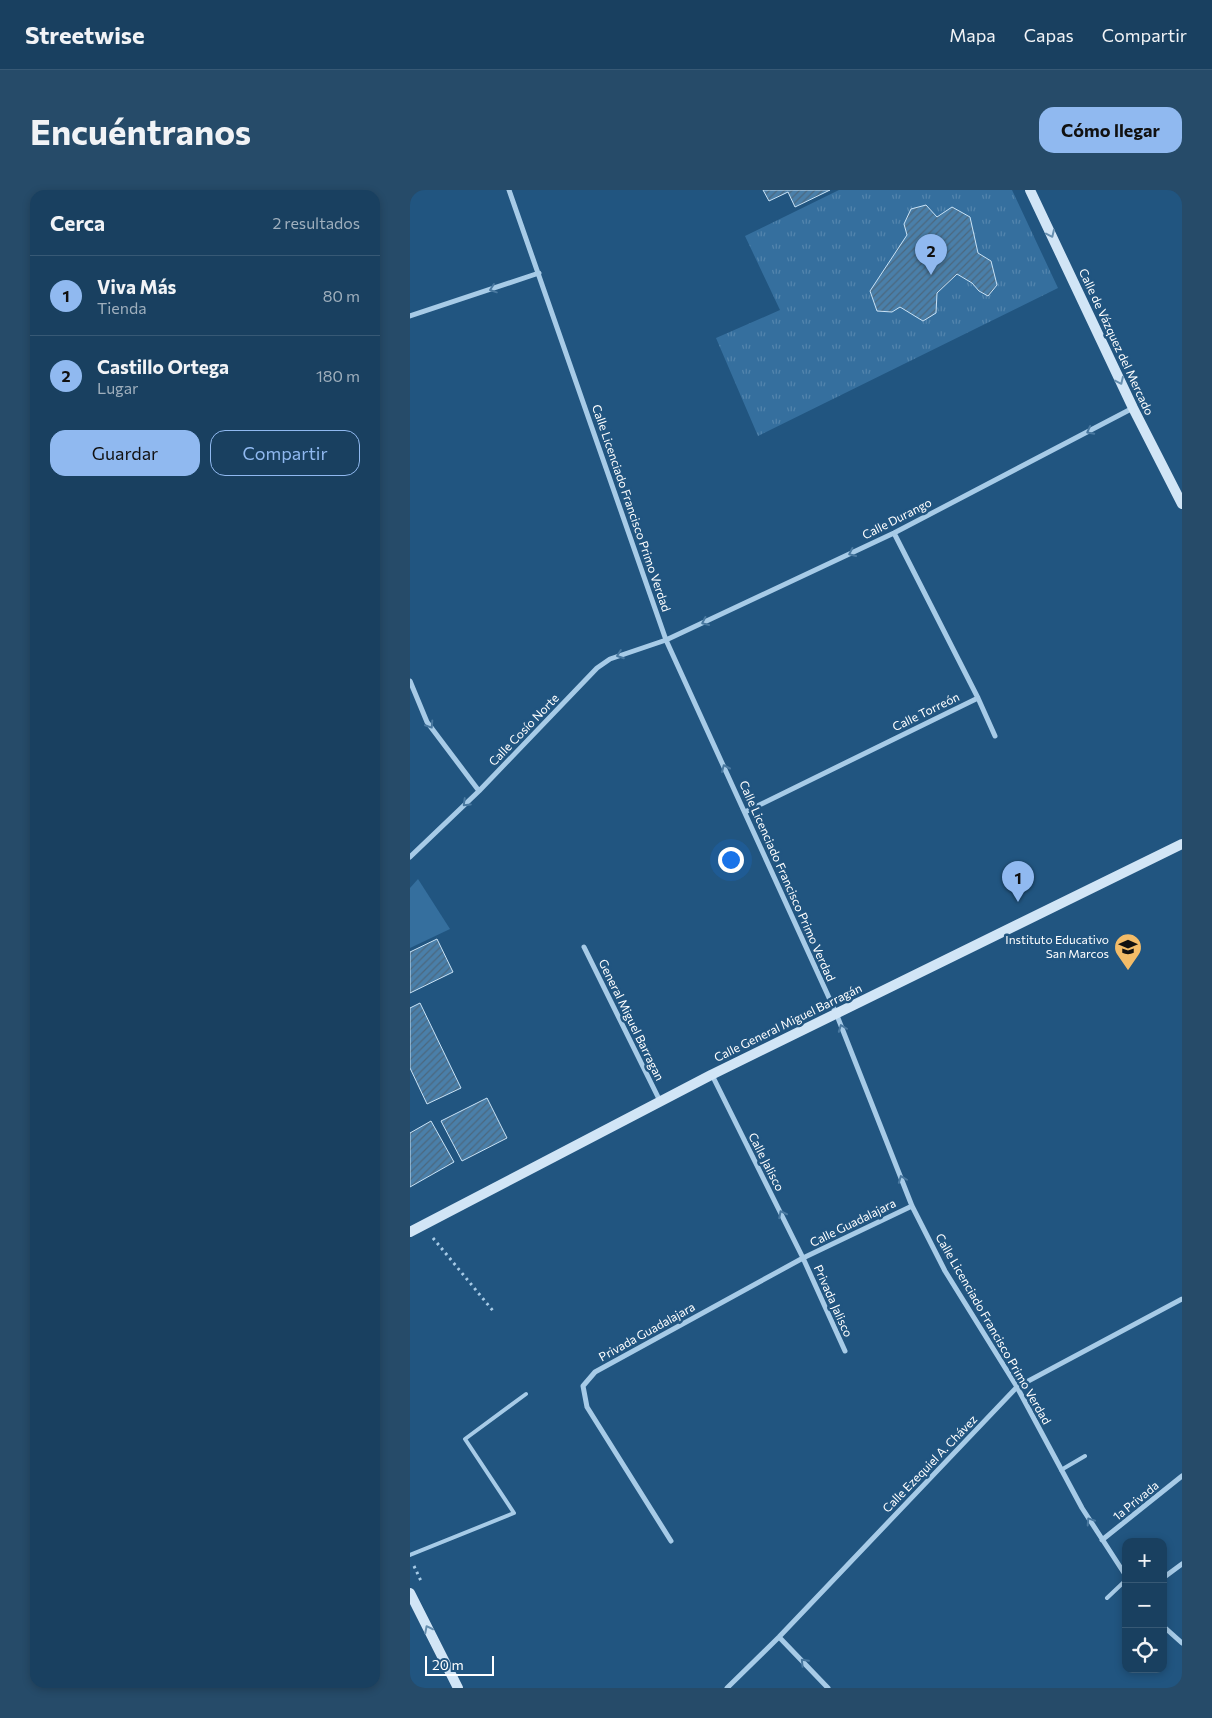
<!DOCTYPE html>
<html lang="es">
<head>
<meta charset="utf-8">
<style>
  :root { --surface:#194060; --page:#264b69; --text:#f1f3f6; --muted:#9fafbd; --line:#375975; --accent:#90b9f0 }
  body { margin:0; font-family:Commissioner,sans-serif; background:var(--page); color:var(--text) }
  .controls { position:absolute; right:15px; bottom:15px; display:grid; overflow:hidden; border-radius:10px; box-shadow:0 2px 8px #0003 }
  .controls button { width:45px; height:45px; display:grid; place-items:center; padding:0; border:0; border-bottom:1px solid var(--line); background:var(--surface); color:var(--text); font:25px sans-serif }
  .scale { position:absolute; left:15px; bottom:12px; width:69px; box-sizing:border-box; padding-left:5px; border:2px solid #fff; border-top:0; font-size:14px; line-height:18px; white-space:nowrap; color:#fff; -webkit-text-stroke:4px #215580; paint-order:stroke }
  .you { position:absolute; left:320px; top:669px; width:18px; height:18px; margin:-12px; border:4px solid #fff; border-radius:50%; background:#1a73e8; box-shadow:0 0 0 8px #1a73e833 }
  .badge { display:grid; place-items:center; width:32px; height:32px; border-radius:50%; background:var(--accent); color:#111; font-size:16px; font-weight:700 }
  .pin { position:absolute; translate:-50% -41px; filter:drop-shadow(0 1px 2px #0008) }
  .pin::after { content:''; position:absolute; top:26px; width:18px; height:15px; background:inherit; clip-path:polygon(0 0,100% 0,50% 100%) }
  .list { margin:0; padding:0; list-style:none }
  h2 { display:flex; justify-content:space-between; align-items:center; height:65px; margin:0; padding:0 20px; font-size:21px }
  h2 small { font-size:16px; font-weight:400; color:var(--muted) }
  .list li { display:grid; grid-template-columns:32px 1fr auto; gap:15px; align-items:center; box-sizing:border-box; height:80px; padding:0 20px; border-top:1px solid var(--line) }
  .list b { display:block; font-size:19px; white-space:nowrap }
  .list p { margin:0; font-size:16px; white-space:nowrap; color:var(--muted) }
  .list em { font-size:16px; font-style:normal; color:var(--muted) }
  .actions { display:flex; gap:10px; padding:15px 20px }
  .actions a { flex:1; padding:11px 0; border:1px solid var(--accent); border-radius:15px; text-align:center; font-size:18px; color:var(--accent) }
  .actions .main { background:var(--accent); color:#111 }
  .icon { flex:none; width:28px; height:28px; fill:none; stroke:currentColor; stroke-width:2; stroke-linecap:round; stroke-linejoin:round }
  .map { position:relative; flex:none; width:772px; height:1498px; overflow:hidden; border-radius:15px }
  header { display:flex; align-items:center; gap:30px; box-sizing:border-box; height:70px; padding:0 25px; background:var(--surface); border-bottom:1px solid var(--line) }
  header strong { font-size:24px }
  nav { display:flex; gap:28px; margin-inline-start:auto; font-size:18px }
  .intro { display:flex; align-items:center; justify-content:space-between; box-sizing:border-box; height:120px; padding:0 30px }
  h1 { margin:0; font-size:35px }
  .button { padding:12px 22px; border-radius:15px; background:var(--accent); color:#111; font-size:18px; font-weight:700 }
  main { display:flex; gap:30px; padding:0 30px }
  aside { flex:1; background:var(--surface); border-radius:15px; box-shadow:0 2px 8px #0003 }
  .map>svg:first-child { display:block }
  .grass { fill:url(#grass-tufts) }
  .garden { fill:#356f9e }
  .building { fill:url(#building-hatch); stroke:#cae3f6 }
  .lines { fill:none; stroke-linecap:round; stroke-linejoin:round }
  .path { stroke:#a7cbe7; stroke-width:3; stroke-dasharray:2.5 4; stroke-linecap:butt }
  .lane { stroke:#a7cbe7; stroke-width:4 }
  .street { stroke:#a7cbe7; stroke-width:5 }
  .secondary { stroke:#d1e5f6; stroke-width:10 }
  .oneway { stroke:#678faf }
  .oneway2 { stroke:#49789f }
  .labels { text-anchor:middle; stroke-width:5; stroke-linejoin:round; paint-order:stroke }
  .street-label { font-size:12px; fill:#fff; stroke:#215580 }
  .poi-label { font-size:12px; fill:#fff; stroke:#215580; text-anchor:end }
</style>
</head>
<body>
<header>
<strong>Streetwise</strong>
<nav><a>Mapa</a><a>Capas</a><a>Compartir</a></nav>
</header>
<div class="intro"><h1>Encuéntranos</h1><a class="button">Cómo llegar</a></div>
<main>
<aside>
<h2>Cerca<small>2 resultados</small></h2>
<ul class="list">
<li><span class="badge">1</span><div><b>Viva Más</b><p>Tienda</p></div><em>80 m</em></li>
<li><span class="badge">2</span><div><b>Castillo Ortega</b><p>Lugar</p></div><em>180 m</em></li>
</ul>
<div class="actions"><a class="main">Guardar</a><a>Compartir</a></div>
</aside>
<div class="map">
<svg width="772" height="1498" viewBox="0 0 772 1498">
  <defs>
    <pattern id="grass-tufts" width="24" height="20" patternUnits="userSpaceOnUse" patternTransform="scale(1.25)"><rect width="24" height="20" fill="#356f9e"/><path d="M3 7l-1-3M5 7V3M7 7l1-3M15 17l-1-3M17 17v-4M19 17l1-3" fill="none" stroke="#5385ad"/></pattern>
    <pattern id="building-hatch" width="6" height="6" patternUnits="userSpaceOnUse" patternTransform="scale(1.25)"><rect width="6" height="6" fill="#4a7fa9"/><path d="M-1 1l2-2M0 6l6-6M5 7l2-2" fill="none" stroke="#4b687f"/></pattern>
  </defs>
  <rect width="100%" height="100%" fill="#215580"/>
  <path class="grass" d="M429 0H602L648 98 348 246 306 148 370 120 335 46Z"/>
  <path class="garden" d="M8 689 40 739 0 758V698Z"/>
  <path class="building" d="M353 0H420L385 17 378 2 359 11Z
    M516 15 527 27 542 17 560 27 568 63 581 71 587 95 578 106 569 101 562 93 547 84 527 103 526 123 513 131 490 117 482 122 467 121 460 101 497 45 494 34 501 19Z
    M27 749 43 782 0 803V762Z
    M10 813 51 898 17 914 0 878V818Z
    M77 908 97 948 52 971 31 931Z
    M21 931 44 972 0 997V943Z"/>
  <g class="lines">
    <path class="path" d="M23 1048 84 1122
      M4 1376 11 1391"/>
    <path class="lane" d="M651 1280 675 1266
      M0 1365 104 1323 55 1249 116 1204
      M697 1408 716 1390"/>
    <path class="street" d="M99 0 256 450 426 823 502 1016 535 1081 607 1197 672 1318 716 1386
      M0 126 129 83
      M484 343 568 508 585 546
      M0 491 17 532 69 601
      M335 622 568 508
      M0 667 69 601 187 478 200 469 256 450 484 343 723 218
      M174 757 250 911
      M302 885 393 1068 435 1161
      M692 1350 772 1286
      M261 1351 177 1217 173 1196 185 1182 393 1068 502 1016
      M753 1388 772 1374
      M753 1436 772 1453
      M369 1447 418 1498
      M317 1498 369 1447 607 1197 772 1109"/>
    <path class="secondary" d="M620 0 723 218 772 314
      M0 1042 301 885 772 654
      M0 1403 48 1498"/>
  </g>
  <defs><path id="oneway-chevron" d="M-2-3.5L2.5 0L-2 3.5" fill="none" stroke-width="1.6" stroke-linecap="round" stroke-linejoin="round" transform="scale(1.25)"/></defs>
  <g class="oneway">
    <use href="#oneway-chevron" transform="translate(641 44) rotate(65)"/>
    <use href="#oneway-chevron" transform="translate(710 191) rotate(65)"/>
    <use href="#oneway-chevron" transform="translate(18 1439) rotate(-117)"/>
  </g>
  <g class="oneway2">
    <use href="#oneway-chevron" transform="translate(83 99) rotate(161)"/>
    <use href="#oneway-chevron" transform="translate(680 241) rotate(152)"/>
    <use href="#oneway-chevron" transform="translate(442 363) rotate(155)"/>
    <use href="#oneway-chevron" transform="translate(295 432) rotate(155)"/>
    <use href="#oneway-chevron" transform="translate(210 465) rotate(160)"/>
    <use href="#oneway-chevron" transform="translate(20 535) rotate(57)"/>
    <use href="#oneway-chevron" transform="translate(315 578) rotate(-114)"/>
    <use href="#oneway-chevron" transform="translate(56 613) rotate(136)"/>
    <use href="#oneway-chevron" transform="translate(432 838) rotate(-111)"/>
    <use href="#oneway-chevron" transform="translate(492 989) rotate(-111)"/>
    <use href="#oneway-chevron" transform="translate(372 1024) rotate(-117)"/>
    <use href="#oneway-chevron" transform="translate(680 1331) rotate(-123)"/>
    <use href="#oneway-chevron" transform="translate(394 1472) rotate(-134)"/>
  </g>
  <defs>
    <g id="university-pin" transform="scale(1.4375)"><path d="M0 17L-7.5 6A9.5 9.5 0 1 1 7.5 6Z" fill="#f3bc68" stroke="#215580"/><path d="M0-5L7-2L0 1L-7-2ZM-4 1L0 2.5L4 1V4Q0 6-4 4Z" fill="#111"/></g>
  </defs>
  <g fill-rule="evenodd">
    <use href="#university-pin" x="718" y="757"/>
  </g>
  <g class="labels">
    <g class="street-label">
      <text transform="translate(706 152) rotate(65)" y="4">Calle de Vázquez del Mercado</text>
      <text transform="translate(221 318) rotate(71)" y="4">Calle Licenciado Francisco Primo Verdad</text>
      <text transform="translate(487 329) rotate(-27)" y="4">Calle Durango</text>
      <text transform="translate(516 522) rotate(-26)" y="4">Calle Torreón</text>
      <text transform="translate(114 540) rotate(-46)" y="4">Calle Cosío Norte</text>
      <text transform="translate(377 691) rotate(66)" y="4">Calle Licenciado Francisco Primo Verdad</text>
      <text transform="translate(221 830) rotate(64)" y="4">General Miguel Barragan</text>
      <text transform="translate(378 833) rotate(-26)" y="4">Calle General Miguel Barragán</text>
      <text transform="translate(356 972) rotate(63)" y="4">Calle Jalisco</text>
      <text transform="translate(443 1033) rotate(-26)" y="4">Calle Guadalajara</text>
      <text transform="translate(423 1111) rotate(66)" y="4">Privada Jalisco</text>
      <text transform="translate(583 1139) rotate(60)" y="4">Calle Licenciado Francisco Primo Verdad</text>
      <text transform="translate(237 1142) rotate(-29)" y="4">Privada Guadalajara</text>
      <text transform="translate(520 1274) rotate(-46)" y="4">Calle Ezequiel A. Chávez</text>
      <text transform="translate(726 1311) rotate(-39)" y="4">1a Privada</text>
    </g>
    <g class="poi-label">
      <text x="699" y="754">Instituto Educativo<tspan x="699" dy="14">San Marcos</tspan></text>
    </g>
  </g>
</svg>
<div class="controls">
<button>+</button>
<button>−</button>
<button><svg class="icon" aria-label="locate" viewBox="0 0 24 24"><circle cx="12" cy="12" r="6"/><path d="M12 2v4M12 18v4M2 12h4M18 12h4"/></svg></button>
</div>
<div class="scale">20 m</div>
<div class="you"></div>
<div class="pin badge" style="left:608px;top:712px">1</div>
<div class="pin badge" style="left:521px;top:85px">2</div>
</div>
</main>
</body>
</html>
